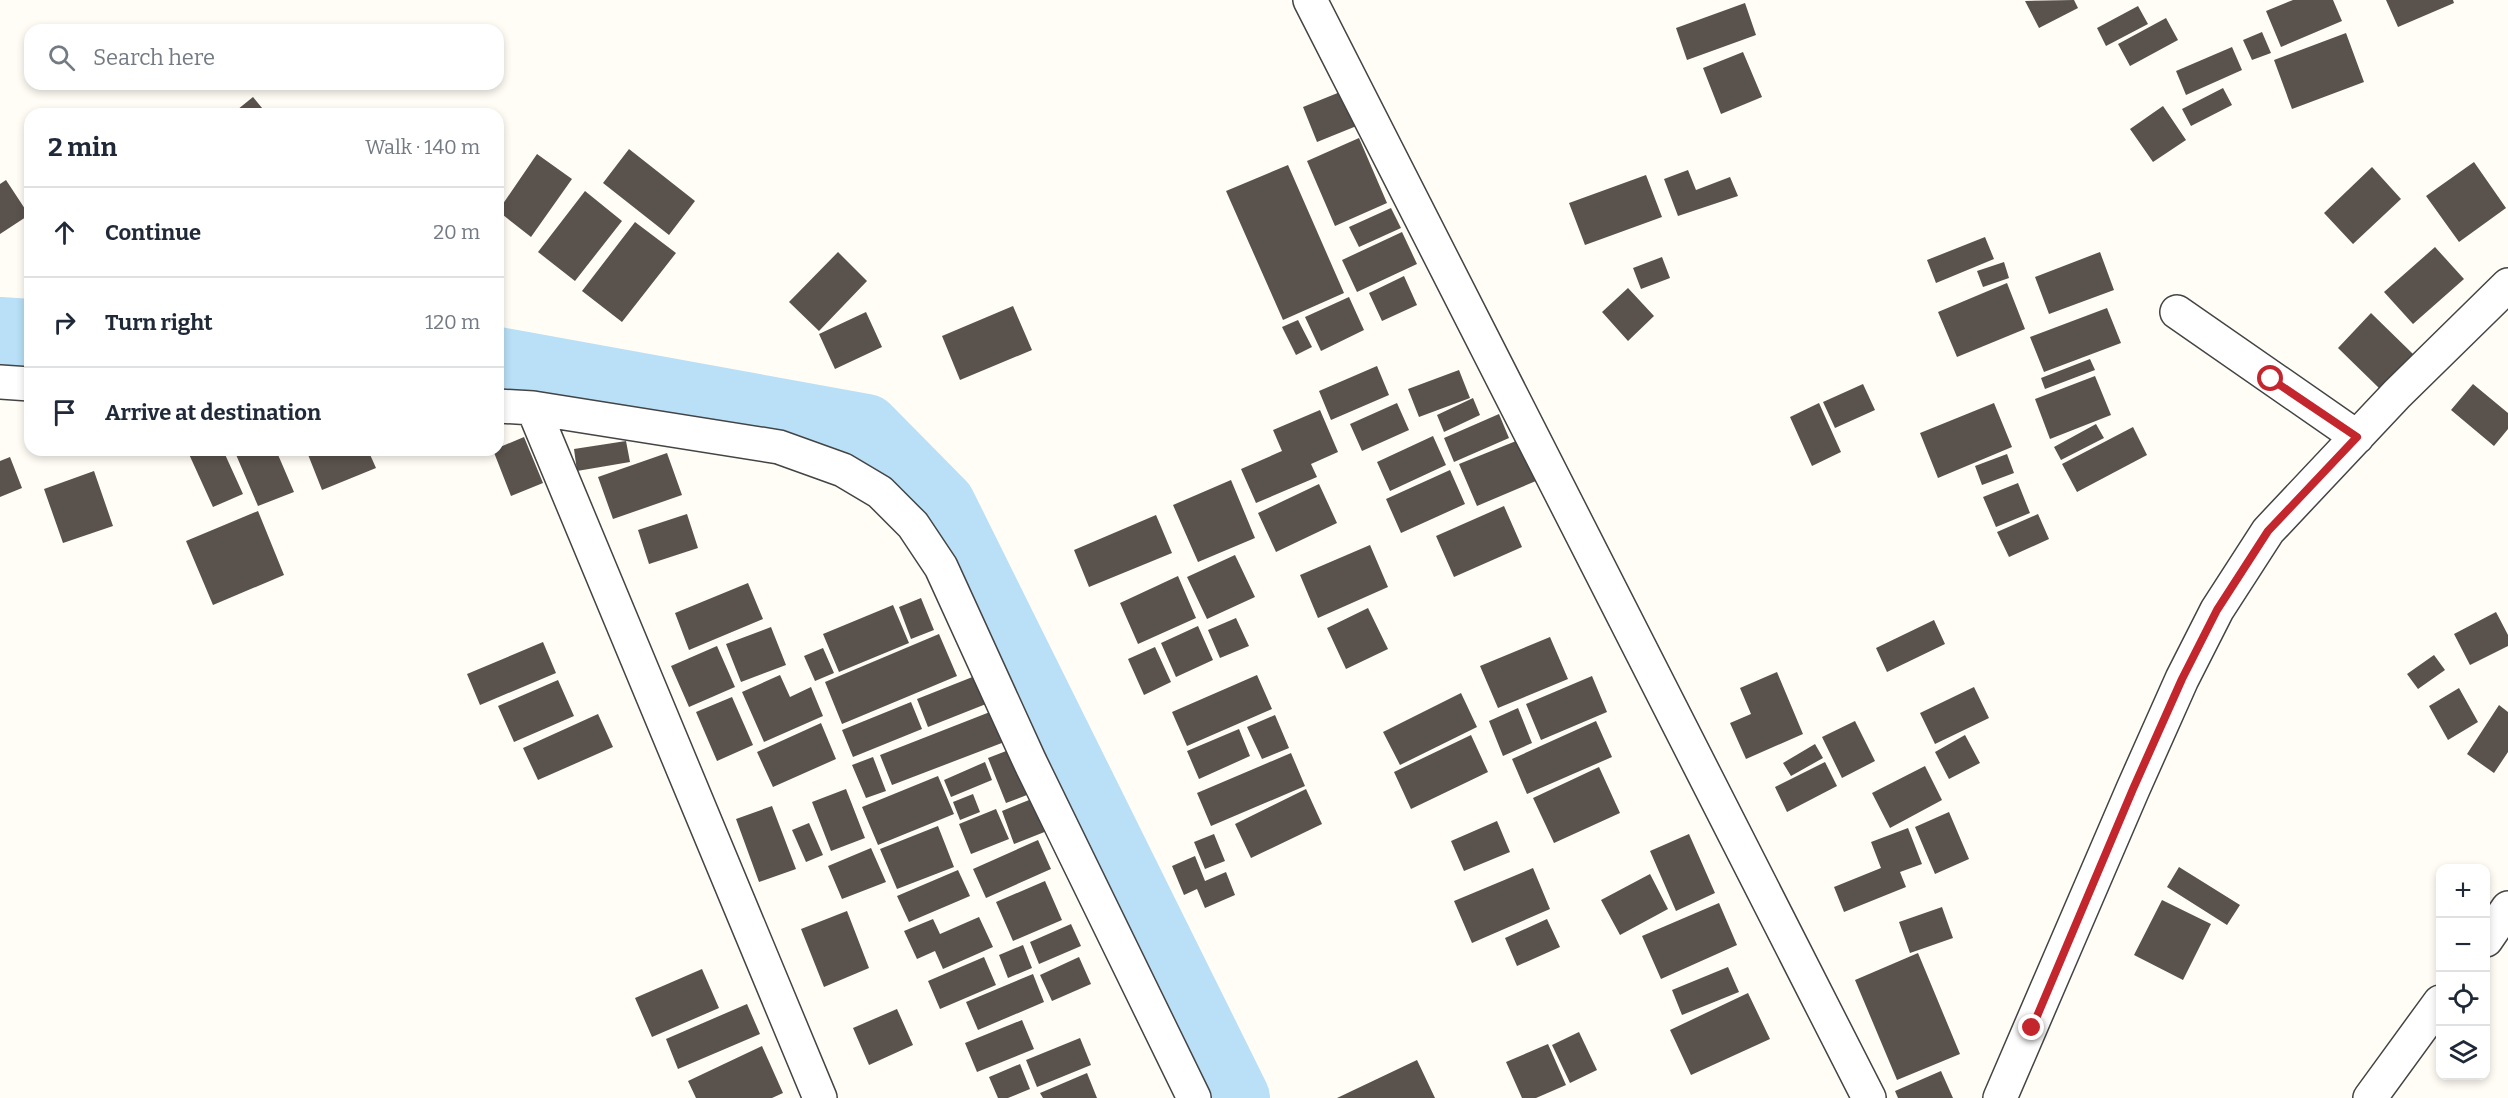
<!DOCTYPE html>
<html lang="en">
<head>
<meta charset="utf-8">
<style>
  :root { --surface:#fff; --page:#f6f6f7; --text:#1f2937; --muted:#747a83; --line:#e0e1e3 }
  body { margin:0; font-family:Bitter,serif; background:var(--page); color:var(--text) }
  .controls { position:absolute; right:18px; bottom:18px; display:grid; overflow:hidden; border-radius:12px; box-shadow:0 3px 9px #0003 }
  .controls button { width:54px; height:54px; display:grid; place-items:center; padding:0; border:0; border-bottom:2px solid var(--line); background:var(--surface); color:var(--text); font:30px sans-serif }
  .stop { position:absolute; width:18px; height:18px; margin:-14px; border:4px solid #c4262e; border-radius:50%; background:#fff }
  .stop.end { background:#c4262e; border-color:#fff; box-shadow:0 2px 6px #0008 }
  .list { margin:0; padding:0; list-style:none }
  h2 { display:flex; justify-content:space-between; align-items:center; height:78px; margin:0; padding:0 24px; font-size:26px }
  h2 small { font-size:20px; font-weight:400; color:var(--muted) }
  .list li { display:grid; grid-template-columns:39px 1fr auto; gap:18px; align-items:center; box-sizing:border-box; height:90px; padding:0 24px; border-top:2px solid var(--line) }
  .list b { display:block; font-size:22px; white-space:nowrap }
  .list em { font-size:20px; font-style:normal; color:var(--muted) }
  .icon { flex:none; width:33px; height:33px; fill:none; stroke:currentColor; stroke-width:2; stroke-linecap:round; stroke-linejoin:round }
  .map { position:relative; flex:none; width:2508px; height:1098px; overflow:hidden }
  .search { position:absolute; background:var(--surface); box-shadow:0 3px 9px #0003; left:24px; top:24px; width:480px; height:66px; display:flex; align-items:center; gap:15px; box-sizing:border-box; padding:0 21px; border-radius:18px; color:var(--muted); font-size:22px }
  .panel { position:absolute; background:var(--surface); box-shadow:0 3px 9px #0003; left:24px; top:108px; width:480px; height:348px; border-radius:18px }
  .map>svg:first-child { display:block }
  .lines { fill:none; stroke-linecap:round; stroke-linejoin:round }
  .river { stroke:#b9e0f7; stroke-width:68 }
  .building { fill:#5a524d }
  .street-casing { stroke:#444; stroke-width:36 }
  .street { stroke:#fff; stroke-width:33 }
  .route { stroke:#c4262e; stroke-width:8 }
</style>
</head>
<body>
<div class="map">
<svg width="2508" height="1098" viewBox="0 0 2508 1098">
  <rect width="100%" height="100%" fill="#fffdf5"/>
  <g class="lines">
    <path class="river" d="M0 331 30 333
      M498 361 866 428 942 505 1236 1098"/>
  </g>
  <path class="building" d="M2074 0 2078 8 2039 28 2025 1Z
    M2293 0H2333L2342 21 2281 47 2266 11Z
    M2386 0H2453L2454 3 2398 27Z
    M1745 3 1756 35 1687 60 1676 28Z
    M2138 6 2148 24 2106 46 2097 28Z
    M2166 18 2178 40 2130 66 2118 44Z
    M2262 32 2271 53 2252 60 2243 40Z
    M2346 33 2364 82 2292 109 2274 60Z
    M2232 47 2242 70 2186 95 2176 71Z
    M1743 52 1762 97 1721 114 1703 68Z
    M1350 88 1364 123 1317 142 1303 107Z
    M2223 88 2232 105 2191 126 2182 109Z
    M253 97 267 114H232Z
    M2163 106 2186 140 2153 162 2130 129Z
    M1359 138 1387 203 1335 226 1307 161Z
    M629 149 695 201 669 235 603 183Z
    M537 154 572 179 531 237 498 211Z
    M2474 162 2506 208 2459 242 2426 196Z
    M1288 165 1344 293 1283 320 1226 191Z
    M2372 167 2401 199 2353 244 2324 213Z
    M1688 170 1696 190 1730 177 1738 196 1678 216 1664 179Z
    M1646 175 1662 217 1585 245 1569 203Z
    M6 180 29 215 0 234V184Z
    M585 191 622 221 575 281 538 252Z
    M1391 208 1401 228 1359 247 1349 227Z
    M635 222 676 253 622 322 582 291Z
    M1402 232 1417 264 1357 292 1342 260Z
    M1985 237 1994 259 1936 283 1927 260Z
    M2435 247 2464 279 2413 324 2384 292Z
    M838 252 867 281 819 331 789 302Z
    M2100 252 2114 290 2049 314 2035 277Z
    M1662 257 1670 278 1641 289 1633 268Z
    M2004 262 2009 278 1983 287 1977 271Z
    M1404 276 1417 305 1382 321 1369 293Z
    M2007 283 2025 329 1957 357 1938 312Z
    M1628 288 1654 316 1628 341 1602 312Z
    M1349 297 1364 330 1321 351 1305 317Z
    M1013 306 1032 350 960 380 942 336Z
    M2107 308 2121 343 2044 372 2030 337Z
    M866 312 882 347 835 369 819 334Z
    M2371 313 2413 354 2380 389 2338 348Z
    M1298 320 1312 347 1296 355 1282 327Z
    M2090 359 2095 370 2045 389 2041 378Z
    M1377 366 1389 395 1331 420 1319 391Z
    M1459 370 1470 398 1419 417 1408 389Z
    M2095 376 2111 415 2050 439 2035 399Z
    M1863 384 1875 410 1835 428 1823 402Z
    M2473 384 2508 413V429L2494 446 2451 410Z
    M1473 398 1480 415 1444 432 1437 415Z
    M1397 403 1409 430 1362 451 1350 424Z
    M1819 403 1841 452 1812 466 1790 417Z
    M1994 403 2012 447 1938 478 1920 433Z
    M1320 410 1338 452 1311 464 1317 477 1256 503 1241 469 1282 451 1273 430Z
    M1499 414 1509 438 1454 462 1444 438Z
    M2096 424 2104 438 2061 460 2054 447Z
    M2133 427 2147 455 2077 492 2062 464Z
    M1433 436 1446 465 1390 491 1377 462Z
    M524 437 543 483 511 496 493 450Z
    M1526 437 1543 478 1477 506 1459 464Z
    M626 441 630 462 577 471 574 449Z
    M192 450H223L243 494 213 507 188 452Z
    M234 450H276L294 492 258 506Z
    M312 450H368L376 468 322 490 307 452Z
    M667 453 682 495 613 519 598 477Z
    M2007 454 2014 473 1982 485 1975 466Z
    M10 457 22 488 0 497V461Z
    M1450 470 1465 504 1401 533 1386 499Z
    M94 471 113 526 63 543 44 489Z
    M1231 480 1255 538 1198 562 1173 505Z
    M2018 483 2030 513 1996 527 1983 497Z
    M1319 484 1337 523 1276 552 1258 513Z
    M1504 506 1522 547 1454 577 1436 536Z
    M258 511 284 575 213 605 186 541Z
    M687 514 698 548 649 564 638 530Z
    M2038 514 2049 539 2009 557 1997 532Z
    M1156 515 1172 553 1089 587 1074 550Z
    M1370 545 1388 587 1318 618 1300 575Z
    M1235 555 1255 597 1207 619 1187 577Z
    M1178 576 1196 618 1138 644 1120 603Z
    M748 583 763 619 689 650 675 613Z
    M921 598 934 630 911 639 899 607Z
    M893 605 909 643 839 672 823 634Z
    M1368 608 1388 649 1346 669 1327 628Z
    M2496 612 2508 635V646L2470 665 2454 634Z
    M1236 618 1249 646 1220 658 1208 630Z
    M1934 620 1945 644 1887 672 1876 648Z
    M1198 626 1213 660 1176 677 1161 643Z
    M771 627 786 665 741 682 726 644Z
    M939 634 957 676 842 724 825 682Z
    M1550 637 1568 679 1498 708 1480 666Z
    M543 642 556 673 480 705 467 674Z
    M717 646 735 687 689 707 671 666Z
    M1155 647 1171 682 1144 695 1128 659Z
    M823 648 834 673 815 681 804 656Z
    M2434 655 2445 670 2418 689 2407 674Z
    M1777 672 1803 734 1746 759 1730 723 1751 714 1740 688Z
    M780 675 790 697 811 687 823 716 764 742 742 692Z
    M1257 675 1272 709 1187 746 1172 712Z
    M975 676 986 704 928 727 917 699Z
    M1592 676 1607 712 1541 740 1526 704Z
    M558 680 574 716 514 742 498 706Z
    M1974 687 1989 718 1935 744 1920 713Z
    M2459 688 2478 722 2448 740 2429 706Z
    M1461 693 1477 727 1400 765 1383 732Z
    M732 697 753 745 717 761 696 712Z
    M911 702 922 729 853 757 842 730Z
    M2499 705 2508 712V752L2494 773 2467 754Z
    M1518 708 1532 743 1503 756 1489 721Z
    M995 710 1007 741 892 785 880 755Z
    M598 714 613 747 538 780 523 748Z
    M1275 715 1289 748 1262 759 1247 727Z
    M1596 721 1612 757 1527 794 1512 759Z
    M1855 721 1875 761 1842 778 1822 737Z
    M821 723 836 759 773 787 757 752Z
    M1239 729 1250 756 1199 779 1187 751Z
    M1471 735 1488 772 1411 809 1394 772Z
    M1965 735 1980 763 1949 779 1935 752Z
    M1815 744 1823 758 1791 776 1783 763Z
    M1014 748 1032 793 1006 803 988 758Z
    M1291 753 1305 786 1211 826 1197 793Z
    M873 757 886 791 866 798 852 765Z
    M985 762 992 780 951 797 944 780Z
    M1825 762 1837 786 1787 812 1775 787Z
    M1925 766 1942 800 1890 828 1872 793Z
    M1599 767 1620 813 1554 843 1533 798Z
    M938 776 954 814 878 845 862 807Z
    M846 789 865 838 831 851 812 802Z
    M1306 789 1322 824 1251 858 1235 824Z
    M973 794 980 812 960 820 953 802Z
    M1034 798 1047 831 1014 844 1002 811Z
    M772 806 796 869 759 882 736 819Z
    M996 809 1009 839 971 854 959 824Z
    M1949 812 1969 859 1935 874 1915 827Z
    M1497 821 1510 852 1464 871 1451 841Z
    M809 823 823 855 806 862 792 830Z
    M938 826 954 867 897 889 880 849Z
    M1908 828 1922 864 1900 872 1906 887 1844 912 1834 887 1881 868 1871 842Z
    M1214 834 1225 861 1205 869 1194 842Z
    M1689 834 1715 893 1676 911 1650 851Z
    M1038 840 1051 869 986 898 973 869Z
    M871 848 886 882 842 899 828 866Z
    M1195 856 1205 881 1226 872 1235 895 1205 908 1197 889 1184 895 1172 866Z
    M2179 867 2240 905 2227 925 2167 887Z
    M1533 868 1550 909 1472 943 1454 901Z
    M958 870 970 896 909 922 897 896Z
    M1650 874 1668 909 1620 935 1601 900Z
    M1045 881 1062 920 1013 941 996 902Z
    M2162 900 2211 924 2183 980 2134 955Z
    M1719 903 1737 945 1661 979 1642 936Z
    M1942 907 1953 938 1910 953 1899 922Z
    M847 911 869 968 824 987 801 929Z
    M979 917 993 947 943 969 935 951 917 959 904 931 933 919 940 934Z
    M1547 919 1560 947 1517 966 1505 938Z
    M1071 924 1081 946 1039 964 1030 942Z
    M1023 945 1032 968 1008 978 999 955Z
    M1918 953 1960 1054 1897 1080 1855 980Z
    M984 957 996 985 940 1009 928 981Z
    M1079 957 1091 984 1052 1001 1040 975Z
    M1728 967 1739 992 1682 1015 1672 990Z
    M702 969 719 1008 652 1037 635 998Z
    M1033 974 1044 1002 978 1030 966 1002Z
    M1748 993 1770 1039 1691 1075 1670 1030Z
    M747 1004 760 1034 678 1069 666 1039Z
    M897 1009 913 1045 869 1065 853 1028Z
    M1022 1020 1034 1049 977 1072 965 1043Z
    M1579 1032 1597 1070 1570 1083 1552 1045Z
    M1080 1038 1091 1065 1037 1087 1026 1060Z
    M1548 1044 1566 1085 1536 1098H1522L1506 1062Z
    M762 1046 783 1093 772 1098H696L688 1081Z
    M1417 1060 1435 1098H1337Z
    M1020 1064 1030 1089 1008 1098H998L989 1077Z
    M1941 1071 1953 1098H1898L1895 1091Z
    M1087 1073 1097 1098H1043L1040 1093Z"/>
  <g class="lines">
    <g class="street-casing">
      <path id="street" d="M1310 0 1869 1098
        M2177 312 2357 437
        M0 382 30 384
        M498 406 533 408 779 447 843 470 880 492 913 525 941 567 1030 762 1194 1098
        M533 408 820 1098
        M2486 940 2508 908
        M2000 1098 2133 789 2182 679 2217 610 2268 531 2397 394 2508 285
        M2370 1098 2440 1002"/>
    </g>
    <use href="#street" class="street"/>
  </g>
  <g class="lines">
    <path class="route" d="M2032 1028 2133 789 2182 679 2217 610 2268 531 2357 437 2271 379"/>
  </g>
</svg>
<div class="controls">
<button>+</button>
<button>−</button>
<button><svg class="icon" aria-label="locate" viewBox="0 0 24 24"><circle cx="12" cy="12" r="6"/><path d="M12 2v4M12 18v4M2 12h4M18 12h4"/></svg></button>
<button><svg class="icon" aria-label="layers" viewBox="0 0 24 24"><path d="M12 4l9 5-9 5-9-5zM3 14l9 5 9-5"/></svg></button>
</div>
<div class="stop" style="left:2271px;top:379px"></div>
<div class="stop end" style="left:2032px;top:1028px"></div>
<div class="search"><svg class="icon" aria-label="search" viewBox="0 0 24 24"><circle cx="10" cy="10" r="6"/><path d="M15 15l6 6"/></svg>Search here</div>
<section class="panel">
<h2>2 min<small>Walk · 140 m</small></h2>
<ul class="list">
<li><svg class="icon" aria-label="ahead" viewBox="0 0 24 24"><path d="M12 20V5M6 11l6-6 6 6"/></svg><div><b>Continue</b></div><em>20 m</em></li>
<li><svg class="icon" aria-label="right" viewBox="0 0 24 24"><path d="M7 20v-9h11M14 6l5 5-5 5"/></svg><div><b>Turn right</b></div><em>120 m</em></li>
<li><svg class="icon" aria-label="arrive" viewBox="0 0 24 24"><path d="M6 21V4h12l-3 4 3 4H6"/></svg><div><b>Arrive at destination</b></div></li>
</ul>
</section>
</div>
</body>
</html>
